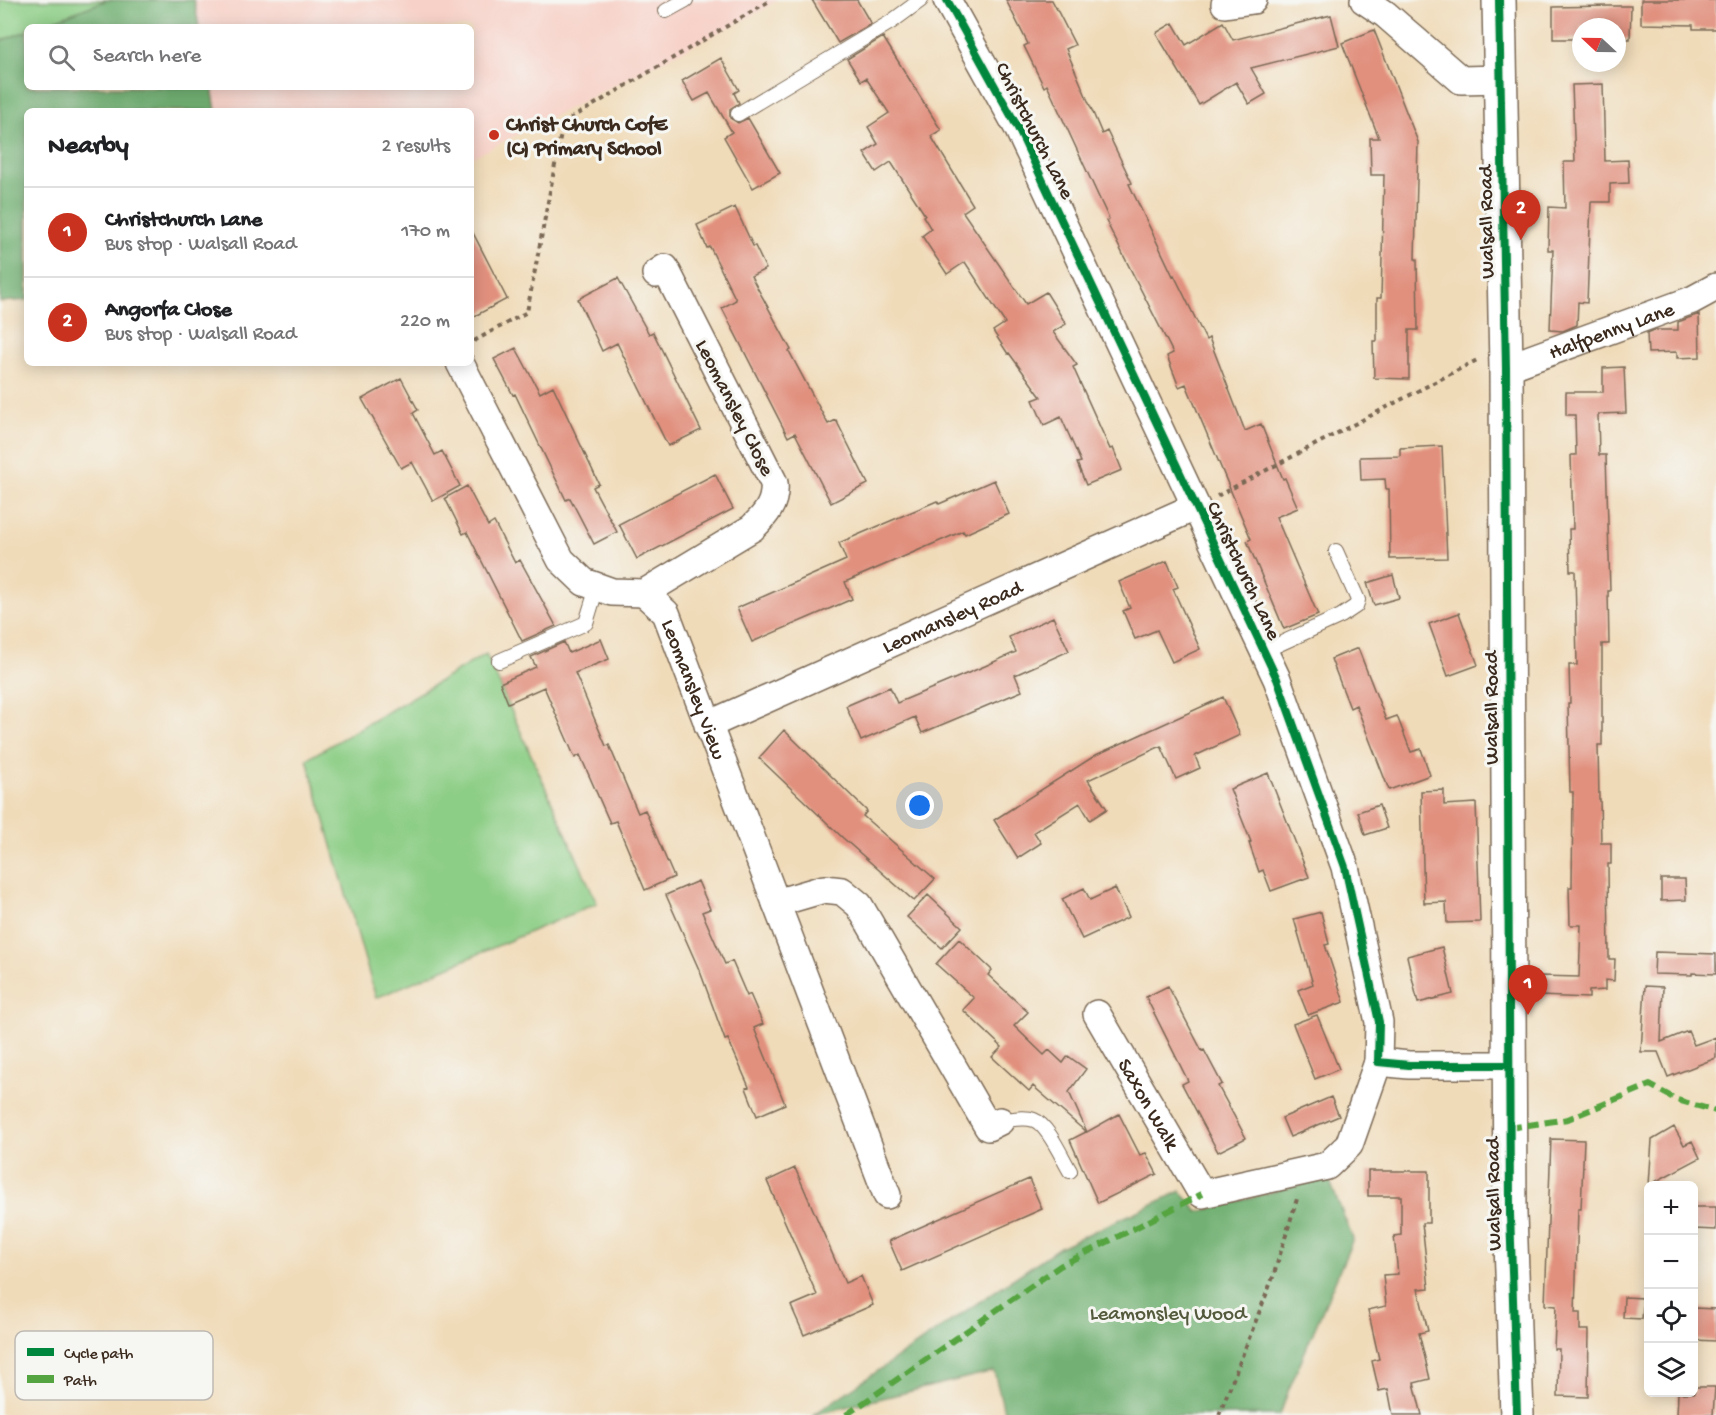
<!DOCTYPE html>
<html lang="en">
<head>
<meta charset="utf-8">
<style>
  :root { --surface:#fff; --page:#f2f2f2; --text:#202124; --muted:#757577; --line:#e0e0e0; --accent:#c8321e }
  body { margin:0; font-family:"Gochi Hand",sans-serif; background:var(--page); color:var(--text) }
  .controls { position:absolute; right:18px; bottom:18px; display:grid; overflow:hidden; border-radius:9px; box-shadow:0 3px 15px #0003 }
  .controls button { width:54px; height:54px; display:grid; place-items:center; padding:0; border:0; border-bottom:2px solid var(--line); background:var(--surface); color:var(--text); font:30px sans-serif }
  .compass { position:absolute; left:1572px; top:18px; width:54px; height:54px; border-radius:50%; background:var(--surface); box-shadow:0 3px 15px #0003; rotate:292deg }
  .you { position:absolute; left:920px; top:806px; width:21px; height:21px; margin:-15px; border:4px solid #fff; border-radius:50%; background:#1a73e8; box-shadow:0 0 0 9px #1a73e833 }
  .badge { display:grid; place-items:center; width:39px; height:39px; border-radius:50%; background:var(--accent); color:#fff; font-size:20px; font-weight:700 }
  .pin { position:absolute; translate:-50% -50px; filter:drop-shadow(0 2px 3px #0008) }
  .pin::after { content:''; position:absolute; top:32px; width:21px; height:18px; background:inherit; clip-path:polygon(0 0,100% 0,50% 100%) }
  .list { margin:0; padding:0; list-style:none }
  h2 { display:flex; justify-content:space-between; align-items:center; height:78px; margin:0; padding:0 24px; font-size:26px }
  h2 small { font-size:20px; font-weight:400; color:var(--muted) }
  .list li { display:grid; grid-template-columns:39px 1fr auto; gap:18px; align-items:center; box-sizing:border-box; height:90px; padding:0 24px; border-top:2px solid var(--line) }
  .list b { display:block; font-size:22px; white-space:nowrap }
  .list p { margin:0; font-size:20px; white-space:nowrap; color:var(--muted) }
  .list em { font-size:20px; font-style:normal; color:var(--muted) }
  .icon { flex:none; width:33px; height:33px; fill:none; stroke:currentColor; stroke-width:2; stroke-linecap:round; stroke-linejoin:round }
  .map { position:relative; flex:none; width:1716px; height:1415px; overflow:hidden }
  .search { position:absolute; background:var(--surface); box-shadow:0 3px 15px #0003; left:24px; top:24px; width:450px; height:66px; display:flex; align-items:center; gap:15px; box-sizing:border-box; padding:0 21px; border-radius:9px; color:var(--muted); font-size:22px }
  .panel { position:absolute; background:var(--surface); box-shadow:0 3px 15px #0003; left:24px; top:108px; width:450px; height:258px; border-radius:9px }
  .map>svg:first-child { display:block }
  .built { fill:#f7d1c8 }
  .green { fill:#8dce86; stroke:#647c52; stroke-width:1.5 }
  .forest { fill:#72b173; stroke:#566e48; stroke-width:1.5 }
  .building { fill:#e1907e }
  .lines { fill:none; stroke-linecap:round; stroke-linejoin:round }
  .service-casing { stroke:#7a6854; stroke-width:16 }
  .minor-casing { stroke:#7a6854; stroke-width:30 }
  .tertiary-casing { stroke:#7a6854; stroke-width:36 }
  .path { stroke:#7a6854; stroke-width:4; stroke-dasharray:4.5 4.5; stroke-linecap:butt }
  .service { stroke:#fff; stroke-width:14 }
  .minor { stroke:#fff; stroke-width:27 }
  .tertiary { stroke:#fff; stroke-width:33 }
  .quiet { stroke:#54a441; stroke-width:6; stroke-dasharray:12 6; stroke-linecap:butt }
  .cycleway-casing { stroke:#f6f6f2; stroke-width:11 }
  .cycleway { stroke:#00873e; stroke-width:8 }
  .poi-dot { fill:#c8321e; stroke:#f6f6f2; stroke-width:2 }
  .labels { text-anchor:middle; stroke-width:6; stroke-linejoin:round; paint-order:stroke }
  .poi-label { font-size:21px; font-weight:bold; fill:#3b2a1e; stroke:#f6f6f2; text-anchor:start }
  .street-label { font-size:21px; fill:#3b2a1e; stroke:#f6f6f2 }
  .park-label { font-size:21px; fill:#545b3d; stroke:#f6f6f2 }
  .key { fill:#f6f6f2; stroke:#beb9b2; stroke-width:1.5 }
  .key-label { font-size:16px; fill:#3b2a1e }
</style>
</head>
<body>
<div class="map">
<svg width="1716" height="1415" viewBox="0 0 1716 1415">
  <rect width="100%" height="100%" fill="#f6f6f2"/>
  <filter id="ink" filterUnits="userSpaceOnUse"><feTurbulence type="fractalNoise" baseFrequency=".0167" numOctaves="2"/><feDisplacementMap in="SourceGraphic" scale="12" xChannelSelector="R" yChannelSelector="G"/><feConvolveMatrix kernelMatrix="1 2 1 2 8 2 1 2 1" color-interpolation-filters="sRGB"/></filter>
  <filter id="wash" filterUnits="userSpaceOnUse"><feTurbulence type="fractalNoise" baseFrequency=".008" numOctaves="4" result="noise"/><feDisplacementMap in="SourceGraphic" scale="24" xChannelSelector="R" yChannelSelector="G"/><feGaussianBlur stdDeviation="1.35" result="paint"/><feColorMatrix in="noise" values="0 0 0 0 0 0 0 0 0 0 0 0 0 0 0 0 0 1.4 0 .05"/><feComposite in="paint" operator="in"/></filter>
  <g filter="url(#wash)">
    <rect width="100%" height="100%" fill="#f0dbb9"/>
    <path class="built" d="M107 0H777L761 11 471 158V111H27V300L0 302 27 31V87H471V27H37Z"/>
    <path class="green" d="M0 0H107L37 27H27V31L0 41Z
      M486 654 597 903 376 998 307 759Z"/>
    <path class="forest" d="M107 0H194L199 27H37Z
      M27 31V87H212L216 111H27V300L0 302V41Z
      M1328 1177 1353 1239 1289 1389 1280 1415H1005L994 1371 813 1415 1060 1247 1181 1191 1198 1212Z"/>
    <g id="blocks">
      <path class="building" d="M812 0H857L871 24 838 43Z
        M1006 0H1052L1075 45 1066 49 1102 134 1107 131 1132 183 1129 184 1173 276 1174 275 1206 340 1209 338 1245 431 1261 424 1283 479 1285 478 1298 508 1276 517 1318 615 1284 629 1247 541 1251 539 1186 384 1179 387 1167 356 1173 353 1106 221 1109 219 1047 85 1044 87 1024 46 1028 44Z
        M1641 0H1716V29H1693V25L1641 24Z
        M1609 6H1631L1630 39H1617V27H1581V39H1553V7Z
        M1331 15 1339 46 1251 68 1266 94 1249 104 1236 82 1199 105 1156 33 1173 23 1186 45 1223 22 1233 40Z
        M1374 30 1418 142 1415 259H1417L1418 330H1409V379L1374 378 1373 341H1377V298H1381L1384 175H1371L1370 138H1379L1342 43Z
        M883 37 941 130 931 136 973 205 963 212 1026 304 1046 292 1066 324 1053 332 1077 365 1073 367 1110 449 1113 448 1122 470 1086 485 1077 463 1081 462 1061 417 1044 425 1033 400 1041 397 1009 353 1008 354 993 331 1005 323 965 262 947 274 922 236 931 229 923 216 925 215 891 162 876 172 864 153 878 144 868 127 889 113 866 78 861 81 847 59Z
        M721 58 739 90 734 93 739 103 730 109V118L738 123 748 118 780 173 753 188 724 137 732 132 709 93 694 101 682 81Z
        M1603 84 1605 161 1628 160 1629 183 1610 184V202H1591L1587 303 1578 302 1577 325 1563 331 1550 330 1553 250H1548L1549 207 1565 208 1564 162H1575L1572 85Z
        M735 207 753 246H755L766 269 751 276 791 350 789 351 828 424 836 420 868 484 831 503 795 433 788 437 722 308 736 300 710 247 707 248 697 225Z
        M471 229 507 299 471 318Z
        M618 278 649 334 653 332 701 430 668 446 617 343 602 351 578 299Z
        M1699 314 1700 357 1677 358V352L1648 353 1647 333 1655 330H1678V322Z
        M516 348 540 393 553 386 599 484 593 487 617 532 594 544 570 498 566 500 515 394 513 395 494 359Z
        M1624 367 1626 413 1598 414 1599 455H1606L1610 591H1608L1609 644H1602V745H1598L1599 799H1600L1601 843H1611V864H1608L1609 959H1615L1614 981 1605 980V990L1589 991V998L1539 996 1540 976 1579 977 1581 925H1570L1569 887H1572L1573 792H1570L1568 703H1570L1569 665H1577L1575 571H1570L1569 529H1573L1571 455H1576L1575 415H1566V392H1603V368Z
        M401 378 418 410 413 413 435 455 442 451 460 486 433 501 412 462 401 468 362 399Z
        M1442 446 1447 558 1390 559 1389 489H1386L1385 479 1361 480 1360 457 1400 456V448Z
        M715 474 733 509 637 559 619 524Z
        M994 480 1009 514 965 534 963 531 845 582 852 599 752 642 737 608 846 560 839 543 937 501 939 504Z
        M467 486 488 526 494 522 515 563 520 560 556 626 522 641 467 532 463 534 445 498Z
        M1167 561 1178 587 1173 589 1200 649 1172 662 1157 630 1135 639 1123 611 1130 608 1119 582Z
        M1393 575 1399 598 1374 605 1367 583Z
        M1459 613 1478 665 1448 676 1429 624Z
        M1053 617 1069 651 1015 675 1022 691 922 733 915 717 861 741 846 706 890 687 897 703 985 666 1016 652 1009 637Z
        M601 639 609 659 575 673 606 746 609 745 638 813 645 810 674 877 645 890 616 821 610 823 580 755 575 758 544 687 508 703 500 683 536 667 531 657 564 642 569 653Z
        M1358 648 1386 720 1397 716 1411 752 1421 749 1430 775 1389 790 1356 705 1350 708 1331 659Z
        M1223 697 1240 735 1195 756 1200 768 1176 779 1161 746 1088 780 1107 809 1090 820 1080 803 1034 832 1041 843 1018 858 994 820 1096 755Z
        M784 730 867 811 863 816 935 879 914 901 843 838 759 758Z
        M1268 773 1309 877 1271 891 1263 870 1259 872 1249 843 1251 842 1230 789Z
        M1444 790V805L1476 803 1480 922 1447 923 1446 902 1424 903 1421 791Z
        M1379 805 1387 828 1365 835 1358 812Z
        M1661 879H1685L1686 900 1661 901Z
        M698 881 710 909 702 912 725 964 732 961 747 996 750 994 763 1024 754 1028 785 1104 757 1116 746 1088 749 1087 728 1039 725 1040 701 974 666 895Z
        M1084 888 1090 900 1115 888 1129 917 1082 939 1062 899Z
        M928 895 962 927 942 948 907 917Z
        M1321 912 1329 944 1325 945 1344 1002 1308 1015 1298 990 1313 984 1294 919Z
        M959 939 992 970 988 975 1028 1012 1014 1026 1044 1055 1049 1050 1063 1063 1068 1056 1086 1069 1069 1092 1087 1132 1119 1114 1140 1155 1146 1153 1157 1174 1098 1203 1070 1140 1086 1132 1033 1086 1029 1091 992 1057 1002 1047 963 1010 974 998 936 964Z
        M1442 947 1453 994 1418 1003 1407 956Z
        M1655 952 1716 954V974L1692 973V975L1654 974Z
        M1168 986 1202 1051 1204 1050 1222 1084 1218 1086 1246 1138 1218 1152 1182 1084 1188 1081 1146 997Z
        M1645 986 1663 987 1661 1042 1688 1031 1694 1045 1716 1037V1058L1668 1077 1658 1052H1641Z
        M1317 1015 1339 1069 1315 1079 1293 1024Z
        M1331 1097 1339 1116 1290 1137 1282 1118Z
        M1674 1127 1684 1145 1692 1141 1700 1158 1649 1185 1652 1140Z
        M1551 1139 1584 1140 1581 1209H1578L1575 1313H1580V1330H1589L1588 1397 1558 1396 1559 1349H1554L1556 1306 1545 1305Z
        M795 1168 845 1283 861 1276 873 1305 804 1335 791 1306 817 1295 767 1181Z
        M1368 1171H1429V1223H1422L1429 1288 1418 1289 1428 1331 1419 1333 1430 1379 1414 1383 1422 1415H1393L1388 1389 1379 1391 1372 1361 1379 1359 1368 1310 1386 1306 1383 1275 1398 1274 1394 1236 1401 1235V1196H1368Z
        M1029 1179 1042 1209 902 1271 889 1241Z
        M1694 1207H1716V1230L1694 1229Z
        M1624 1297 1644 1298 1642 1319 1623 1318Z
        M1694 1308 1716 1309V1341L1694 1340Z
        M1695 1387H1715L1713 1415H1677L1678 1393H1694Z"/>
    </g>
  </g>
  <g filter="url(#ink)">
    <use href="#blocks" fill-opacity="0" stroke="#7a6854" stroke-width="1.5"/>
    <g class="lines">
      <g class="service-casing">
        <path id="service" d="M666 11 686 0
          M738 114 891 22 921 0
          M1264 651 1341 616 1356 606 1358 600 1336 551
          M499 661 586 623 597 587
          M1000 1121C1010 1120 1024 1116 1034 1120 1048 1125 1062 1158 1070 1171"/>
      </g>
      <g class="minor-casing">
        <g id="minor">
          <path d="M947 0 1018 128 1277 679 1345 867 1379 1022 1378 1062 1409 1065H1509"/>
          <path d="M1364 0 1385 14 1461 80 1501 79"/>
          <path d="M1225 4 1253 0"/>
          <path d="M460 363 561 560 584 582 612 592 644 593 752 528C766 515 776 503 774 483L665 268 656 274"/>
          <path id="s1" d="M1506 368 1692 300 1716 287"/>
          <path id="s2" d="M644 593 666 613 887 1195"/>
          <path id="s3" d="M708 725 1195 507"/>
          <path d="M776 903 824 889 842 891 859 905 988 1127 1000 1121"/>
          <path id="s4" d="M1097 1014 1202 1194 1327 1166 1349 1145 1378 1062"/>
        </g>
      </g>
      <g class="tertiary-casing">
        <path id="tertiary" d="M1499 0 1506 368 1510 1214 1517 1415"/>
      </g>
      <path class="path" d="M474 341 527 312 563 123 771 0
        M1217 496 1477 360
        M1219 1415 1273 1277 1297 1199"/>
      <use href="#service" class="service"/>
      <use href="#minor" class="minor"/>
      <use href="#tertiary" class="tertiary"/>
      <path class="quiet" d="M1509 1128 1568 1119 1650 1085 1677 1100 1716 1111
        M846 1415 1060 1266 1202 1194"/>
      <g class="cycleway-casing">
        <path id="cycleway" d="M947 0 1018 128 1277 679 1345 867 1379 1022 1378 1062 1409 1065H1509
          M1499 0 1506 368 1510 1214 1517 1415"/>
      </g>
      <use href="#cycleway" class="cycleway"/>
    </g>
  </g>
  <circle class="poi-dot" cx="494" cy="135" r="6"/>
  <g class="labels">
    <g class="poi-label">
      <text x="506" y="130">Christ Church CofE<tspan x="506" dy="24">(C) Primary School</tspan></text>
    </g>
    <g class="street-label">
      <text transform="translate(1036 130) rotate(63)" y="7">Christchurch Lane</text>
      <text transform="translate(1485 222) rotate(-91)" y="7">Walsall Road</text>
      <text dy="7" stroke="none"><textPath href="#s1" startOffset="112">Halfpenny Lane</textPath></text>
      <text transform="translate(736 407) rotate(63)" y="7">Leomansley Close</text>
      <text transform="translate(1245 570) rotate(65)" y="7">Christchurch Lane</text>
      <text dy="7" stroke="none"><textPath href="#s3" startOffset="267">Leomansley Road</textPath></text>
      <text dy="7" stroke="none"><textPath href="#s2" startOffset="111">Leomansley View</textPath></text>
      <text transform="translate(1490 708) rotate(-90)" y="7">Walsall Road</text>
      <text dy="7" stroke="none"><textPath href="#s4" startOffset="104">Saxon Walk</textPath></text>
      <text transform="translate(1492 1194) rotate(-91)" y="7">Walsall Road</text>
    </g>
    <g class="park-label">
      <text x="1168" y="1319">Leamonsley Wood</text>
    </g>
  </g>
  <rect x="15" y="1331" width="198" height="69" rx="9" class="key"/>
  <rect x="27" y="1348" width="27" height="8" fill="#00873e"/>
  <rect x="27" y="1375" width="27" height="8" fill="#54a441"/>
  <g class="key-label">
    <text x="64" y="1358">Cycle path</text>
    <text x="64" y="1385">Path</text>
  </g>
</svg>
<div class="controls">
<button>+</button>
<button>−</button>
<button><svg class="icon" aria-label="locate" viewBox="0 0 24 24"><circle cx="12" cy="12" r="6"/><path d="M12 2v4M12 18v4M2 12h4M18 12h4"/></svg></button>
<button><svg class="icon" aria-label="layers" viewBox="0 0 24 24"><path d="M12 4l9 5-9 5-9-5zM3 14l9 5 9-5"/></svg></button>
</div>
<svg class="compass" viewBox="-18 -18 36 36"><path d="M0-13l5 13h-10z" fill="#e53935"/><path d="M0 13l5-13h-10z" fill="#757577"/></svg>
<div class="you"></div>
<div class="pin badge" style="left:1528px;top:1015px">1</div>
<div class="pin badge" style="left:1521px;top:240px">2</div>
<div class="search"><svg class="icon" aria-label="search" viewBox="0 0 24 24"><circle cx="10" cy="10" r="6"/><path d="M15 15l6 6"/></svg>Search here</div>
<section class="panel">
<h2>Nearby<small>2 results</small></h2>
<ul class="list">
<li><span class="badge">1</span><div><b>Christchurch Lane</b><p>Bus stop · Walsall Road</p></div><em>170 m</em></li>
<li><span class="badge">2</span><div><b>Angorfa Close</b><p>Bus stop · Walsall Road</p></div><em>220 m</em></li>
</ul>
</section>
</div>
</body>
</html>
